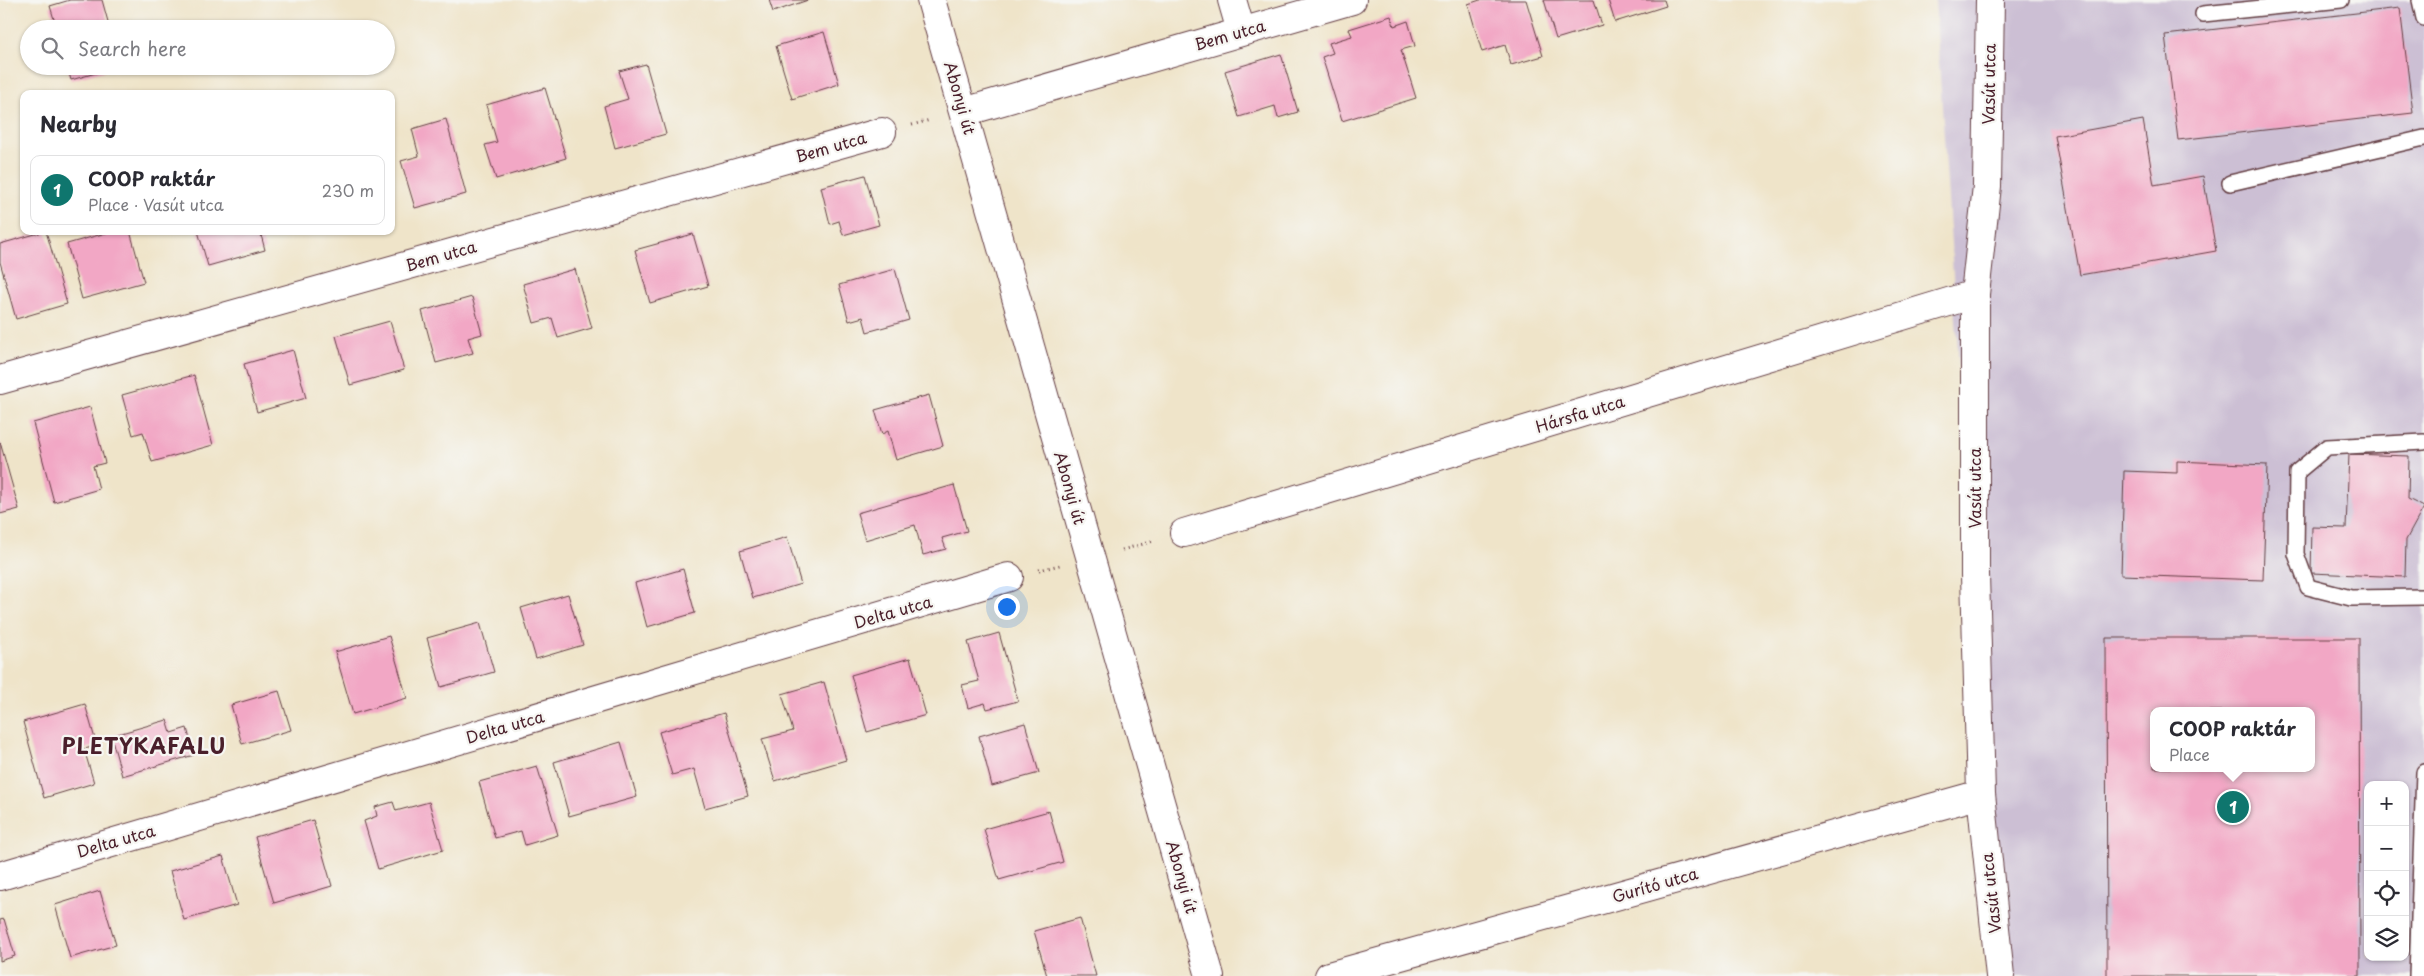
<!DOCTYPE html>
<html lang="en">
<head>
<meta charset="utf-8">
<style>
  :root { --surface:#fff; --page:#f2f2f3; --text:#2b2b33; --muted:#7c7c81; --line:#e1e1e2; --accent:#0f766e }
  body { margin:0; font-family:"Playpen Sans",sans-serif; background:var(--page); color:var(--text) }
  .controls { position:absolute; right:15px; bottom:15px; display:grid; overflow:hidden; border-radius:10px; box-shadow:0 1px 4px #0004 }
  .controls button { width:45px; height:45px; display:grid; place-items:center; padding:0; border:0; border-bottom:1px solid var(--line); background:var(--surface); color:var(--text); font:25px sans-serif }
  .you { position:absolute; left:1006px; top:606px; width:18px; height:18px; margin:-12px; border:4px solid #fff; border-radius:50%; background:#1a73e8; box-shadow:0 0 0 8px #1a73e833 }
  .badge { display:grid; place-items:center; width:32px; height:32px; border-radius:50%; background:var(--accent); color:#fff; font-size:16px; font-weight:700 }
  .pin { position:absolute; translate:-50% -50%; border:2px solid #fff; box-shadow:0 1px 5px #0006 }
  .popup { position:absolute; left:2150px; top:707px; width:165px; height:65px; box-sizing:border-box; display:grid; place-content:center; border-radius:10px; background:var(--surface); filter:drop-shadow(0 1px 4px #0005); font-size:16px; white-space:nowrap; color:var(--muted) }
  .popup b { font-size:19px; color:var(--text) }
  .popup::after { content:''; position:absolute; left:50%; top:100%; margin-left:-10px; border:10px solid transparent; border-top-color:var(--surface) }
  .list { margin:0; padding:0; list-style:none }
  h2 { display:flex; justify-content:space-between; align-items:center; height:65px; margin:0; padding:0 20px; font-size:21px }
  h2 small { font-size:16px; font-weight:400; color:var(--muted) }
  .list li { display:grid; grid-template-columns:32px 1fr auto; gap:15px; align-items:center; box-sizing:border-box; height:70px; margin:0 10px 10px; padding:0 10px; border:1px solid var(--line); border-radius:10px }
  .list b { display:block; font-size:19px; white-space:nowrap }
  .list p { margin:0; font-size:16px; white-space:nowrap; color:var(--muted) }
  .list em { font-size:16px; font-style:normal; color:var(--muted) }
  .icon { flex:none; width:28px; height:28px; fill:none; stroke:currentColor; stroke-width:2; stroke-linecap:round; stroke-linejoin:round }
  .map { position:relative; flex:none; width:2424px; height:976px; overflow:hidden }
  .search { position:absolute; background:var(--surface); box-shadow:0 1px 4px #0004; left:20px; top:20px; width:375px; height:55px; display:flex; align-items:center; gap:12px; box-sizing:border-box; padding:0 18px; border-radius:28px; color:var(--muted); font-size:19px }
  .panel { position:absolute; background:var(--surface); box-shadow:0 1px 4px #0004; left:20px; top:90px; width:375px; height:145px; border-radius:10px }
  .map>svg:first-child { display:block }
  .industrial { fill:#ccbfd4; fill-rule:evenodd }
  .building { fill:#f2a7c5; fill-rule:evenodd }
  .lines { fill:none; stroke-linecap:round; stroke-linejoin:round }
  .service-casing { stroke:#633d43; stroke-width:18 }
  .minor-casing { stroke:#633d43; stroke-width:30 }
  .primary-casing { stroke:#633d43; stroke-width:30 }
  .path { stroke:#633d43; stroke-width:3; stroke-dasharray:1 4; stroke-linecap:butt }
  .service { stroke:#fff; stroke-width:15 }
  .minor { stroke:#fff; stroke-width:28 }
  .primary { stroke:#fff; stroke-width:28 }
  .labels { text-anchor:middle; stroke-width:4.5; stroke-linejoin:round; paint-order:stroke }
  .street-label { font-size:16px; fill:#4a1f2b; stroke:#f6f6f2 }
  .district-label { font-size:21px; font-weight:bold; letter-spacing:1px; fill:#4a1f2b; stroke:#f6f6f2 }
</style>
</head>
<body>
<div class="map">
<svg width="2424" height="976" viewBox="0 0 2424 976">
  <rect width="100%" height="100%" fill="#f6f6f2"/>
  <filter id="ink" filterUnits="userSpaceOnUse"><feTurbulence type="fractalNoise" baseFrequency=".02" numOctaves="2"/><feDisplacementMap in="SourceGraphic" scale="10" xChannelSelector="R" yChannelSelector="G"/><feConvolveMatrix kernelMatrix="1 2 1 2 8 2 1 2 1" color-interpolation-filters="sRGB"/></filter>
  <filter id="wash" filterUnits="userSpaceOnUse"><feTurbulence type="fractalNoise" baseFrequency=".0096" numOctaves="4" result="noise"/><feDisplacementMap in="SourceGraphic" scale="20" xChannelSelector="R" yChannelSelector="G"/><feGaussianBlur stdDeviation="1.12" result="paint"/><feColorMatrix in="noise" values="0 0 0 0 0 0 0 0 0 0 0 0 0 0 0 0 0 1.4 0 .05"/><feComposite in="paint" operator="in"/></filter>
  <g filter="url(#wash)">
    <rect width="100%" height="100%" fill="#efe4c9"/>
    <path class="industrial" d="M1935 0H2424V976H1999ZM2154 711H2312V768H2154ZM2368 785H2405V957H2368Z"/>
    <g id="blocks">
      <path class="building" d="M70 0H102L110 29H57L50 6Z
        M769 0H808L773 12Z
        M1480 0H1526L1543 56 1511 65 1505 45 1482 52 1468 4Z
        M1544 0H1594L1602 25 1556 39Z
        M1608 0H1664L1666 6 1615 22Z
        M2400 8 2413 113 2178 140 2165 35Z
        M1391 16 1394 26 1408 21 1415 46 1401 50 1416 98 1342 121 1322 57 1333 53 1329 43 1352 36 1349 29Z
        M824 32 839 84 792 99 776 46Z
        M1281 54 1298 112 1278 118 1275 106 1239 117 1225 71Z
        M646 64 666 134 615 148 604 106 628 99 619 71Z
        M67 66H117V67L71 80Z
        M545 88 566 158 496 179 485 145 497 142 486 105Z
        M446 119 466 194 415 208 401 161 419 156 412 129Z
        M2143 120 2154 185 2203 176 2216 251 2080 275 2055 136Z
        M865 175 879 225 843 235 839 221 830 224 821 187Z
        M46 231 67 304 16 319 0 262V244Z
        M113 231H130L144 282 82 299 67 244Z
        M198 231H260L265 250 208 266Z
        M693 234 708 286 650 303 635 250Z
        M575 269 592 328 558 338 552 318 534 323 523 284Z
        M895 269 909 320 867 332 863 317 849 321 839 285Z
        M472 297 482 334 468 338 473 353 436 363 422 311Z
        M390 321 404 370 350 385 336 336Z
        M293 350 306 398 257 412 244 364Z
        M194 375 213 445 152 462 143 432 133 435 122 395Z
        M929 395 943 446 896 460 888 431 882 434 875 410Z
        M90 407 105 463 93 466 99 489 54 502 33 423Z
        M0 442 19 509 0 514Z
        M2349 454 2409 456 2408 499 2424 507 2406 540 2405 577 2311 573 2312 527 2346 528Z
        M2177 461 2267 465 2263 580 2121 575 2124 471 2177 473Z
        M954 485 967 531 942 538 946 549 923 555 915 525 865 540 857 513Z
        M787 537 801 584 753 598 740 551Z
        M683 569 695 613 647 627 635 583Z
        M568 594 583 645 536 659 521 608Z
        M480 623 494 672 441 687 427 638Z
        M999 633 1018 701 987 709 985 703 968 708 962 685 979 681 968 642Z
        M389 636 407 698 353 714 335 652Z
        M2106 638H2359L2360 976H2107ZM2154 711H2312V768H2154Z
        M910 658 926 715 867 732 851 675Z
        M824 682 846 760 775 781 762 739 793 731 782 694Z
        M279 691 291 730 242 744 231 705Z
        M85 704 97 746 84 749 94 783 44 798 23 722Z
        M724 713 748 796 705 808 694 769 672 775 659 732Z
        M167 720 171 733 187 728 194 755 122 776 111 736Z
        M1025 723 1039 773 992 786 979 736Z
        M621 742 637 797 569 816 554 762Z
        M537 766 558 835 525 845 521 831 495 838 479 782Z
        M393 802 396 811 429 802 443 850 378 869 364 821 377 816 375 807Z
        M1049 811 1063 862 999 880 984 829Z
        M313 820 332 886 274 903 255 837Z
        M223 856 237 905 184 920 170 871Z
        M100 891 116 945 70 958 55 905Z
        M1080 918 1096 976H1047L1034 931Z
        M4 919 15 956 0 961V920Z"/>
    </g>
  </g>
  <g filter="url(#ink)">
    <use href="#blocks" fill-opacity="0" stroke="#633d43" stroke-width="1"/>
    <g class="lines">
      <g class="service-casing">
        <path id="service" d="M2420 0 2424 18
          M2203 14 2341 0
          M2230 183 2424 138
          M2424 442 2327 447 2297 472 2296 554 2308 587 2351 598 2424 597
          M2417 976 2424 772"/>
      </g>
      <g class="minor-casing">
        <path id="minor" d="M1232 0 1241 31
          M1990 0 1987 186 1975 294V574L1981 794 2000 976
          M964 112 1352 0
          M0 380 882 132
          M1184 533 1975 294
          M0 876 1009 577
          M1329 976 1981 794"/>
      </g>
      <g class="primary-casing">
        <path id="primary" d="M931 0 1210 976"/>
      </g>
      <path class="path" d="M912 125 930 120
        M1122 550 1154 541
        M1039 570 1060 565"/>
      <use href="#service" class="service"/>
      <use href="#minor" class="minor"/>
      <use href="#primary" class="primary"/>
    </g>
  </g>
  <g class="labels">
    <g class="street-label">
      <text transform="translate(1230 35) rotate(-16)" y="6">Bem utca</text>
      <text transform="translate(1989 84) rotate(-89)" y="6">Vasút utca</text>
      <text transform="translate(960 98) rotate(74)" y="6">Abonyi út</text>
      <text transform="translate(831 147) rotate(-16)" y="6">Bem utca</text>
      <text transform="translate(441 256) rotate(-16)" y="6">Bem utca</text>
      <text transform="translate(1580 414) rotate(-17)" y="6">Hársfa utca</text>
      <text transform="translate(1070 488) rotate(74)" y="6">Abonyi út</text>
      <text transform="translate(1975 488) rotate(-90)" y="6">Vasút utca</text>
      <text transform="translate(893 612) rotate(-16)" y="6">Delta utca</text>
      <text transform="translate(505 727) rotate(-16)" y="6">Delta utca</text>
      <text transform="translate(116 841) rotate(-16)" y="6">Delta utca</text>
      <text transform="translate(1182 877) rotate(74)" y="6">Abonyi út</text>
      <text transform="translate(1655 885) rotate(-16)" y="6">Gurító utca</text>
      <text transform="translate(1991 893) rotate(-96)" y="6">Vasút utca</text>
    </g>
    <g class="district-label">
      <text x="144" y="754">PLETYKAFALU</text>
    </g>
  </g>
</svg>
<div class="controls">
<button>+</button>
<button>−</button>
<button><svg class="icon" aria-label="locate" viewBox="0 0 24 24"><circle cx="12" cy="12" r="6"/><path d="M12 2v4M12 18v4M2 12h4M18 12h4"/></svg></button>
<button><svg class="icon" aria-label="layers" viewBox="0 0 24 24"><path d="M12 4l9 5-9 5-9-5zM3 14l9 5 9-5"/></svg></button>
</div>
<div class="you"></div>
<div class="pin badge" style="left:2233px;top:807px">1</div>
<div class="popup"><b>COOP raktár</b>Place</div>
<div class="search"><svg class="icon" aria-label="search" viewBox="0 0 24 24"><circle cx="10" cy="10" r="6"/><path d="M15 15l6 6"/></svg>Search here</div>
<section class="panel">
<h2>Nearby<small></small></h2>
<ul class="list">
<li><span class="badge">1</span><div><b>COOP raktár</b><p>Place · Vasút utca</p></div><em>230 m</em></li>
</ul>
</section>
</div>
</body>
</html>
